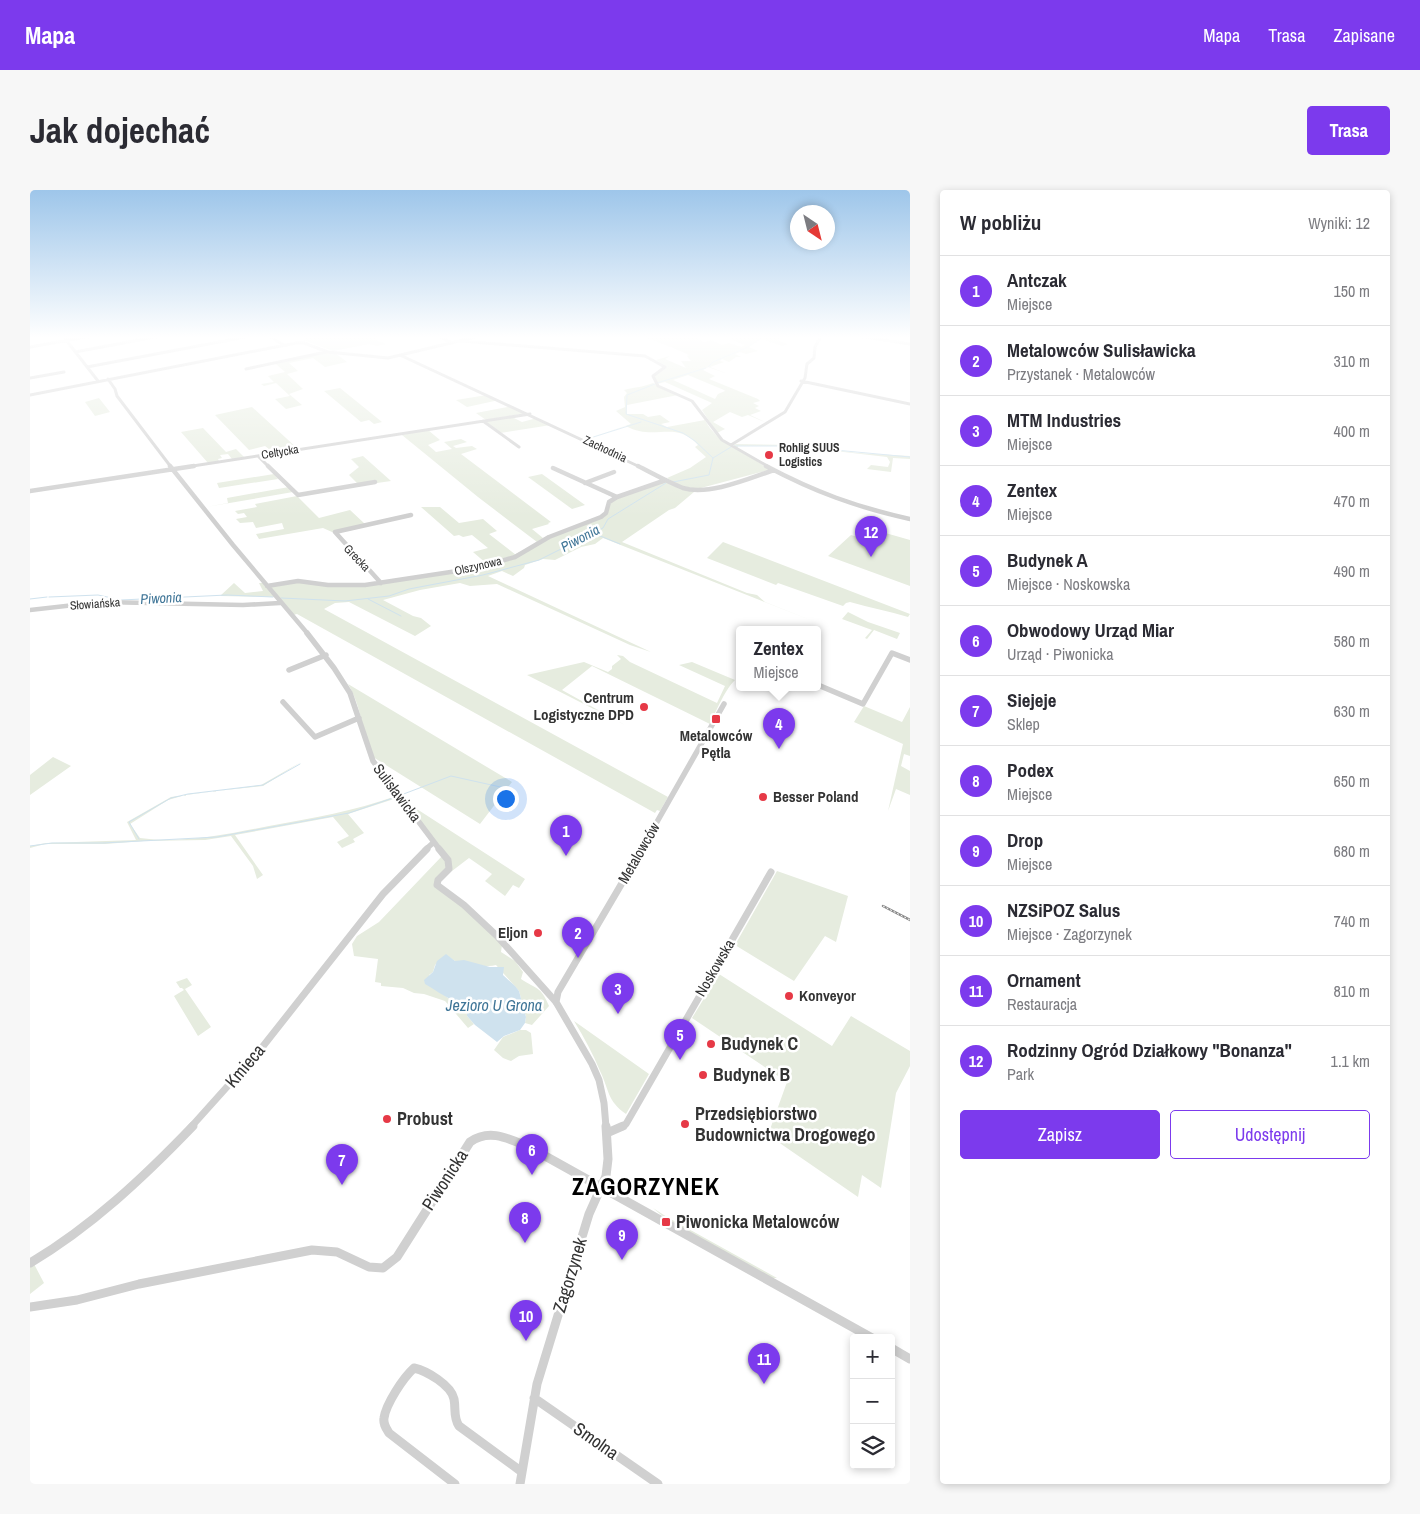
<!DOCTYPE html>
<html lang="pl">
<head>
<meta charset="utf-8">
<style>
  :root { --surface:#fff; --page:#f7f7f7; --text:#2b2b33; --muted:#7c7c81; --line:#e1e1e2; --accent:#7c3aed }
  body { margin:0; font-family:"Archivo Narrow",sans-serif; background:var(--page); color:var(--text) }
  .controls { position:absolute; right:15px; bottom:15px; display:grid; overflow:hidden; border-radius:5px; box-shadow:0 2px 8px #0003 }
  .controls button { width:45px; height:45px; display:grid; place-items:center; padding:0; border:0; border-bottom:1px solid var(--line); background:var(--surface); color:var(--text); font:25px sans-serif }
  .compass { position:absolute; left:760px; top:15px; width:45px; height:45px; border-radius:50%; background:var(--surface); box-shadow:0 2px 8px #0003; rotate:145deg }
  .you { position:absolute; left:475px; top:608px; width:18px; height:18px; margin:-12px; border:4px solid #fff; border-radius:50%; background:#1a73e8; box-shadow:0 0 0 8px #1a73e833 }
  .badge { display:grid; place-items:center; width:32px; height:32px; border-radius:50%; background:var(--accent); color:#fff; font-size:16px; font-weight:700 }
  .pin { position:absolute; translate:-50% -41px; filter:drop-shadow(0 1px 2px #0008) }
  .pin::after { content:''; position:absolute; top:26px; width:18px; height:15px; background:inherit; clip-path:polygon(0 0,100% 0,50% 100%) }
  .popup { position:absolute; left:706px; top:436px; width:85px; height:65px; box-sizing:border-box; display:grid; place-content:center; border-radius:5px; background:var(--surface); filter:drop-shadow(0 1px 4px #0005); font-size:16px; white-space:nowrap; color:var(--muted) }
  .popup b { font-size:19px; color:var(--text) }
  .popup::after { content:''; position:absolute; left:50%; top:100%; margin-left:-10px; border:10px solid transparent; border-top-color:var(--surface) }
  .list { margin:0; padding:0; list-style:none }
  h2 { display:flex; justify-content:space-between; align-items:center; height:65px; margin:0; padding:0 20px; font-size:21px }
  h2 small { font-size:16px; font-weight:400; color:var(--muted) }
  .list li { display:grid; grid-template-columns:32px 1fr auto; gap:15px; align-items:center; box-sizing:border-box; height:70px; padding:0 20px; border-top:1px solid var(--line) }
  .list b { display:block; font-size:19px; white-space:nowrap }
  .list p { margin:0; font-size:16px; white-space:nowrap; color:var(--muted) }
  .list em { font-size:16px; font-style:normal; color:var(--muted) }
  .actions { display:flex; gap:10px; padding:15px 20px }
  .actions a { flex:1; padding:11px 0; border:1px solid var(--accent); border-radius:5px; text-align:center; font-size:18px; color:var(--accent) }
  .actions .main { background:var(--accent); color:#fff }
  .icon { flex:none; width:28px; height:28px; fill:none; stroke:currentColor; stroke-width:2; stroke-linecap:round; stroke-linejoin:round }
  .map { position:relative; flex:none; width:880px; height:1294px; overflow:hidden; border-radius:5px }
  header { display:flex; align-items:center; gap:30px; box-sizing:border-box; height:70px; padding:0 25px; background:var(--accent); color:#fff }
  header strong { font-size:24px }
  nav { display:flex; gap:28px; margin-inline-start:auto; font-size:18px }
  .intro { display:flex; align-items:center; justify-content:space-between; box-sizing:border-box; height:120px; padding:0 30px }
  h1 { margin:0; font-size:35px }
  .button { padding:12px 22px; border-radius:5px; background:var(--accent); color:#fff; font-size:18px; font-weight:700 }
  main { display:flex; gap:30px; padding:0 30px }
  aside { flex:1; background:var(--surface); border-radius:5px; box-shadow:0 2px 8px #0003 }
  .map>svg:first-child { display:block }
  .green { fill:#e6ecdf; fill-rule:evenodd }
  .water { fill:#cfe2ee }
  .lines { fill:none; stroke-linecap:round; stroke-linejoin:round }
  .stream { stroke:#cfe2ee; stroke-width:1 }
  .minor-far4 { stroke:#d0d0d0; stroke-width:3 }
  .minor-far3 { stroke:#d0d0d0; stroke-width:4.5 }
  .minor-far2 { stroke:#d0d0d0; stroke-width:5.5 }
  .minor-far1 { stroke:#d0d0d0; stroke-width:7 }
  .minor { stroke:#d0d0d0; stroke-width:9 }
  .rail-casing { stroke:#888; stroke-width:2.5 }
  .rail { stroke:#fff; stroke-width:1; stroke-dasharray:2; stroke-linecap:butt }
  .poi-dot { fill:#e63946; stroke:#fff; stroke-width:2 }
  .labels { text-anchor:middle; stroke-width:5; stroke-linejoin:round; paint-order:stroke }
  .far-poi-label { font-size:12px; font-weight:bold; fill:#333; stroke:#fff; text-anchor:start }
  .far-street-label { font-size:12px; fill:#333; stroke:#fff }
  .far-water-label { font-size:14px; font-style:italic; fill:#3f7597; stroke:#fff }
  .poi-label { font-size:15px; font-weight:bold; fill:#333; stroke:#fff; text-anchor:end }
  .street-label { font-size:15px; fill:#333; stroke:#fff }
  .water-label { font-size:16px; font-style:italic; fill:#3f7597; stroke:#fff }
  .near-poi-label { font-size:18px; font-weight:bold; fill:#333; stroke:#fff; text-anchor:start }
  .near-street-label { font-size:18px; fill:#333; stroke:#fff }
  .near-district-label { font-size:24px; font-weight:bold; letter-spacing:1px; fill:#000; stroke:#fff }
</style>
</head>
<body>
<header>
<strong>Mapa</strong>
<nav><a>Mapa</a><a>Trasa</a><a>Zapisane</a></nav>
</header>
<div class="intro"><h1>Jak dojechać</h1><a class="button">Trasa</a></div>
<main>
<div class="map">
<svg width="880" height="1294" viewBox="0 0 880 1294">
  <rect width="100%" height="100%" fill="#fff"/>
  <path class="green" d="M279 146H345L346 150 356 154 347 156 339 154 303 161 273 150Z
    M612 146H661L674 152 681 150 692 155 699 153 711 157 715 155 699 149C706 147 711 150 718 148L716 146 750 147 747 150 758 154 752 156 731 149 719 157 728 161 716 164 710 162 705 164 711 167H706L699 172 692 169 690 171 694 172 680 177 698 184 678 177 673 180 685 186 679 189 728 209 730 211 723 213 729 216 725 218 731 221 720 225 737 233 718 225 712 227 700 222 683 232 695 239 687 243 672 220 682 213 635 192 627 194 624 191 625 185 636 178 634 175 626 170 640 166 635 169 656 178 651 171H661L657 166 659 165C643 157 629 153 612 146ZM658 185 694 200 695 201 688 204 685 209 643 190Z
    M297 162 305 163 317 172 295 177 283 168 259 173 268 181 257 184 273 199 259 204 272 215 256 219 245 209 260 206 246 193 234 196 231 194 244 192 238 186 255 182 246 174Z
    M623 193 648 205 597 215V224H613L618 227 630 225 640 232 631 234 637 237 675 230C688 256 719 262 739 280L667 299 648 295 637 288 660 278 676 267 665 257 668 255C645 229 625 252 596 236L557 249 601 234 586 221 595 217 594 207 597 203 594 200C605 197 614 197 623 193Z
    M310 198 352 232 344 234 339 230 331 232 294 201Z
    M457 205 469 210 437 217 426 210Z
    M69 208 80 222 65 226 55 212Z
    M482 216 496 223 456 230 446 223Z
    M222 217 268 259 244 263 235 256 219 260 185 225Z
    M482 227 492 232 507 228 521 235 470 243 454 231Z
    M173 238 196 262 206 259 214 267 202 269 198 264 190 265 192 268 188 269 189 271 178 273 151 242Z
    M398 240 410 250 398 255 406 262 422 259 414 252 431 249 437 252 423 256 426 258 442 256 447 259 431 264 521 332 518 333 519 334 502 339 513 348 507 352 448 307 372 245Z
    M706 254 762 255 828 263 880 266V269L863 268 861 282 837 279 841 275 858 277 860 272 857 267 762 256H708V258L703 255Z
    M333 266 361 291 347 293 344 290 329 295 319 285 329 277 321 269Z
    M244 284 248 289 189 298 187 293Z
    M512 284 555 315 542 319 498 287Z
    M636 291 664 302 645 318 639 320 592 352 717 403 727 405 735 412 793 435 573 348 565 354 551 357 525 370 513 369 495 375 494 378 483 386 472 381 458 386 621 462 600 455 467 394 440 396 430 393 390 400 353 410 383 426 391 428 401 436 385 446 319 412 305 413 294 419 638 607 630 621 627 620 625 623 267 424 263 425 247 407 190 406 204 393 215 403 233 401 229 393H233L236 397 270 392 327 396 466 374 519 347 573 327 582 310Z
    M259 297 263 302 176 317 198 313 197 308Z
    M267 306 289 328 320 320 335 334 302 342 293 338 229 349 226 344 254 339 252 333 226 338 223 332 210 333 206 329 217 327 214 323 208 324 205 321 227 317 225 314Z
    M391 317H410L429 333 453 329 467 341 459 344 486 365 471 369 469 368V370L457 374 443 362 458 358 442 345 433 347 429 345 424 346Z
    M845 340 880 350V396L798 366 821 345 837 350Z
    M693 352 880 424 878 427C859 421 840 418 820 412L816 413 813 416 748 393 746 395 677 368Z
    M818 422 838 432 870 443 867 449 844 440 837 449 835 448 842 440 812 429Z
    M587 465 593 466 600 472 687 513 695 496 649 475 662 472 705 490C696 498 686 521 680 534L562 476 532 500 595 535 497 485 554 472 578 482 582 479V476L591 469Z
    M318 494 482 592 450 634 343 567C332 543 332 517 318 494Z
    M834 516 872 532 880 517V566L874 564 871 576 880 581V605L866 599 858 621 873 554 824 532Z
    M23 567 41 576 0 605V585Z
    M271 572 233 596 159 604 138 610 100 634 110 648C154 654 197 644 239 636 283 628 324 621 366 606L367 608 318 624 334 643 323 649 325 652 312 658 307 652 319 646 303 627 205 645 233 685 227 689 223 676 201 646 175 650 114 651 75 654H15L0 658V656L16 653 106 650 97 632 141 607 231 595Z
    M376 612 495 689 489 698 483 695 475 706 455 691 462 684 439 668 422 681Z
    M413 665 418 676 405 690V695L430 714 472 755 471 762 485 771 493 782 491 789C506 799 511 796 519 816L502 835 495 833 496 827 489 801 466 775C454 779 438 771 425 771L416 765 405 775 403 782 399 785C407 797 417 813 432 813L437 821V826L444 834 438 838 415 811 394 804 384 803 373 798 351 796V793L345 792 348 769 324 766 322 754 327 746 349 732Z
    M747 681 818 706 806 752 795 746 764 791 705 755Z
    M689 784 802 856 821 826 880 861V876L866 903 851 998 832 985 828 1007 738 945 757 892 662 828Z
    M157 788 162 795 155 799 181 837 168 846 144 806 154 800 152 798H150L146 792Z
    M544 831 619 884 596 924C577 911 579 899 570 881 563 864 554 847 544 831Z
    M490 840H496L501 843 503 864 489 866 481 871 473 868 464 860 473 847Z
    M623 1018 637 1027 747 1088H742L636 1029Z
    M4 1074 14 1093 0 1104V1076Z"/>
  <path class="water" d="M416 764 425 771 434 770 460 777H474L473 785 485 796 489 801 496 827 495 833 490 840 474 846 467 852 445 835 437 826V821L432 813C425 814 404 799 395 794L394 790 403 782 407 771Z"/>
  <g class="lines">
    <path class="stream" d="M727 151 734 146
      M719 156 727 151
      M678 177 683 172 718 157
      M627 193 676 178
      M625 194 597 205 596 224 653 243 665 251 683 268 679 285 643 292
      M557 249 611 232
      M704 256H762L880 267
      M683 268 701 257
      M563 343 590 354
      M19 407 68 405 91 410 197 405 243 407
      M251 408 315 411 359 406 379 399 453 385 509 370 573 338 578 329 636 293
      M0 409 17 407
      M338 409 371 426
      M371 605 421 586 475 598
      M109 649 99 632 141 608 158 604 233 595 270 574
      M0 656 22 653H73L187 647 319 623 366 607"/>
    <path class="minor-far4" d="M33 146 68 191
      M239 146 254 155
      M408 146 422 153
      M829 146 880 154
      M431 151 615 166 635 177 623 186 628 196 662 211 692 250 739 277
      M0 157 62 146
      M45 162 130 146
      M372 166 610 277
      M57 177 221 146
      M216 179 296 162
      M0 188 34 182
      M78 189 85 199 87 206 141 277
      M771 191 880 214
      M0 205 266 153H274L298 162 358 168 450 146
      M453 231 489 257
      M701 255 755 222 775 188 777 174 784 168 785 157 791 146
      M228 266 239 277
      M156 277 500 224"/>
    <path class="minor-far3" d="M140 276 203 355 278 444
      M238 276 268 305 345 292
      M608 276C622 283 638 292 653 298 679 306 720 288 744 280
      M736 276C785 302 826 317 880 329
      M523 278 587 307
      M555 293 584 282
      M0 301 164 276
      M351 393 305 342 381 325
      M237 396 268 391 298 395H335L447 378 485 367 519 347 571 327 576 323 579 312 587 307 636 290
      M0 420 71 412 213 415 250 413"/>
    <path class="minor-far2" d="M277 443 304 478 320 503 343 571 410 660
      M259 480 296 465
      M788 495 833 514 862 463 880 470
      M253 512 285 547 329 528
      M395 660 404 652
      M611 660 694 514"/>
    <path class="minor-far1" d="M409 659 418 670 419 679 408 690 407 695 434 715 467 746 526 812 562 874 569 890 574 913 576 937
      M526 812 528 802 612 659
      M161 937 230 860 353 704 397 659
      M592 937 596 934 741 682"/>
    <path class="minor" d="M577 943 593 936
      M0 1073C61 1037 114 987 163 936
      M0 1117 47 1110 109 1094 282 1060 307 1062 339 1077 353 1078 367 1067 440 952C460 938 479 949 499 957L842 1148
      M861 1158 880 1169
      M504 1208 628 1294
      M425 1294 359 1243C356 1238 353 1234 354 1228 356 1214 373 1188 384 1178 397 1181 421 1195 424 1209 426 1219 423 1227 429 1236L492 1282
      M490 1294 507 1194 559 1024 576 986 578 969 576 936"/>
    <g class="rail-casing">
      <path id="rail" d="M853 716 880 730"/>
    </g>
    <use href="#rail" class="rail"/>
  </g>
  <linearGradient id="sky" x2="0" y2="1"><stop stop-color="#9ec6ea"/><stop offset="0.45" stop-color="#fff"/><stop offset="1" stop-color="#fff" stop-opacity="0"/></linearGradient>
  <rect width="880" height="327" fill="url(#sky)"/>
  <g class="poi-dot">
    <circle cx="739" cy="265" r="5"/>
    <circle cx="614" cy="517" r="5"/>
    <rect x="681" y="524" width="10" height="10" rx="2.5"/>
    <circle cx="733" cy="607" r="5"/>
    <circle cx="508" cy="743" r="5"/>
    <circle cx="759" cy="806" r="5"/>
    <circle cx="681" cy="854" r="5"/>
    <circle cx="673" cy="885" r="5"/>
    <circle cx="357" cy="929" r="5"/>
    <circle cx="655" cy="934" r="5"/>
    <rect x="631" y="1027" width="10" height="10" rx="2.5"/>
  </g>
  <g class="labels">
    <g class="far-poi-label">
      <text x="749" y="262">Rohlig SUUS<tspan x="749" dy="14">Logistics</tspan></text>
    </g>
    <g class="far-street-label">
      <text transform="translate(575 259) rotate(25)" y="4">Zachodnia</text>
      <text transform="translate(250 262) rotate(-9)" y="4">Celtycka</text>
      <text transform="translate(327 368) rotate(46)" y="4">Grecka</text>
      <text transform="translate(448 376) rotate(-13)" y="4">Olszynowa</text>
      <text transform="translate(65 414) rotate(-4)" y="4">Słowiańska</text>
    </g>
    <g class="far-water-label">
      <text transform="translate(550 348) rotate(-28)" y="5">Piwonia</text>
      <text transform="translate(131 408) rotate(-3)" y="5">Piwonia</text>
    </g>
    <g class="poi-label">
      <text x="604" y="513">Centrum<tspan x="604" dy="17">Logistyczne DPD</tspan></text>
      <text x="686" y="551" text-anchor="middle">Metalowców<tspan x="686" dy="17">Pętla</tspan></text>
      <text x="743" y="612" text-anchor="start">Besser Poland</text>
      <text x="498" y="748">Eljon</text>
      <text x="769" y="811" text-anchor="start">Konveyor</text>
    </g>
    <g class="street-label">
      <text transform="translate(367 603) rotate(53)" y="5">Sulisławicka</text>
      <text transform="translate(609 663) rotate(-60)" y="5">Metalowców</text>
      <text transform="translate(685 778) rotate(-60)" y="5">Noskowska</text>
    </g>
    <g class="water-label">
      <text x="464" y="821">Jezioro U Grona</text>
    </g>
    <g class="near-poi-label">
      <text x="691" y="860">Budynek C</text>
      <text x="683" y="891">Budynek B</text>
      <text x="665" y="930">Przedsiębiorstwo<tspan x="665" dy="21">Budownictwa Drogowego</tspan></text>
      <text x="367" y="935">Probust</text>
      <text x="646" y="1038">Piwonicka Metalowców</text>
    </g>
    <g class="near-street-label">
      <text transform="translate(215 876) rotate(-50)" y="6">Kmieca</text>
      <text transform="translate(415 990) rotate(-57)" y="6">Piwonicka</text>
      <text transform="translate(540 1085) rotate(-73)" y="6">Zagorzynek</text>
      <text transform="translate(566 1251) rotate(35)" y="6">Smolna</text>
    </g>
    <g class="near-district-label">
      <text x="616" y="1005">ZAGORZYNEK</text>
    </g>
  </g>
</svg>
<div class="controls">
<button>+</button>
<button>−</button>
<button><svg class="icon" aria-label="layers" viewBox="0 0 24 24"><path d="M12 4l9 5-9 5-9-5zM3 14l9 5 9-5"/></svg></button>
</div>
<svg class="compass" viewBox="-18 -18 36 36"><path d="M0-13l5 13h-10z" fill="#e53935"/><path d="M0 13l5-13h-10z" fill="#7c7c81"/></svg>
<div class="you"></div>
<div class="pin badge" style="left:536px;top:666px">1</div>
<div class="pin badge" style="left:548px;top:768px">2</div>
<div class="pin badge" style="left:588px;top:824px">3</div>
<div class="pin badge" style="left:749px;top:559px">4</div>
<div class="popup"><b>Zentex</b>Miejsce</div>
<div class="pin badge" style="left:650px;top:870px">5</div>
<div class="pin badge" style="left:502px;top:985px">6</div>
<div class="pin badge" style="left:312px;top:995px">7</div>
<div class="pin badge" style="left:495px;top:1053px">8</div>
<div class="pin badge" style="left:592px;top:1070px">9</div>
<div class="pin badge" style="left:496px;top:1151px">10</div>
<div class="pin badge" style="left:734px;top:1194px">11</div>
<div class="pin badge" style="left:841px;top:367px">12</div>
</div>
<aside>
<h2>W pobliżu<small>Wyniki: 12</small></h2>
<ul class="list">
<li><span class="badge">1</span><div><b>Antczak</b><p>Miejsce</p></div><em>150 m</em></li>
<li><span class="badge">2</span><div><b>Metalowców Sulisławicka</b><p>Przystanek · Metalowców</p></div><em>310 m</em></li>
<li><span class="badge">3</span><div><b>MTM Industries</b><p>Miejsce</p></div><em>400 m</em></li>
<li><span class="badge">4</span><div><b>Zentex</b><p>Miejsce</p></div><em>470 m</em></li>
<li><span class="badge">5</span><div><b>Budynek A</b><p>Miejsce · Noskowska</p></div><em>490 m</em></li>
<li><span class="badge">6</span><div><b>Obwodowy Urząd Miar</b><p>Urząd · Piwonicka</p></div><em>580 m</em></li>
<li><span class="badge">7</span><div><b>Siejeje</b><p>Sklep</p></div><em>630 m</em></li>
<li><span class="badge">8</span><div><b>Podex</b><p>Miejsce</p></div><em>650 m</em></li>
<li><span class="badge">9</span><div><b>Drop</b><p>Miejsce</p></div><em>680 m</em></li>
<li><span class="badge">10</span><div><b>NZSiPOZ Salus</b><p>Miejsce · Zagorzynek</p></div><em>740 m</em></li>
<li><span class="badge">11</span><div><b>Ornament</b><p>Restauracja</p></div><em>810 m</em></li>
<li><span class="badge">12</span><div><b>Rodzinny Ogród Działkowy &quot;Bonanza&quot;</b><p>Park</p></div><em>1.1 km</em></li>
</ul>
<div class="actions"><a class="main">Zapisz</a><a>Udostępnij</a></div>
</aside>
</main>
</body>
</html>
